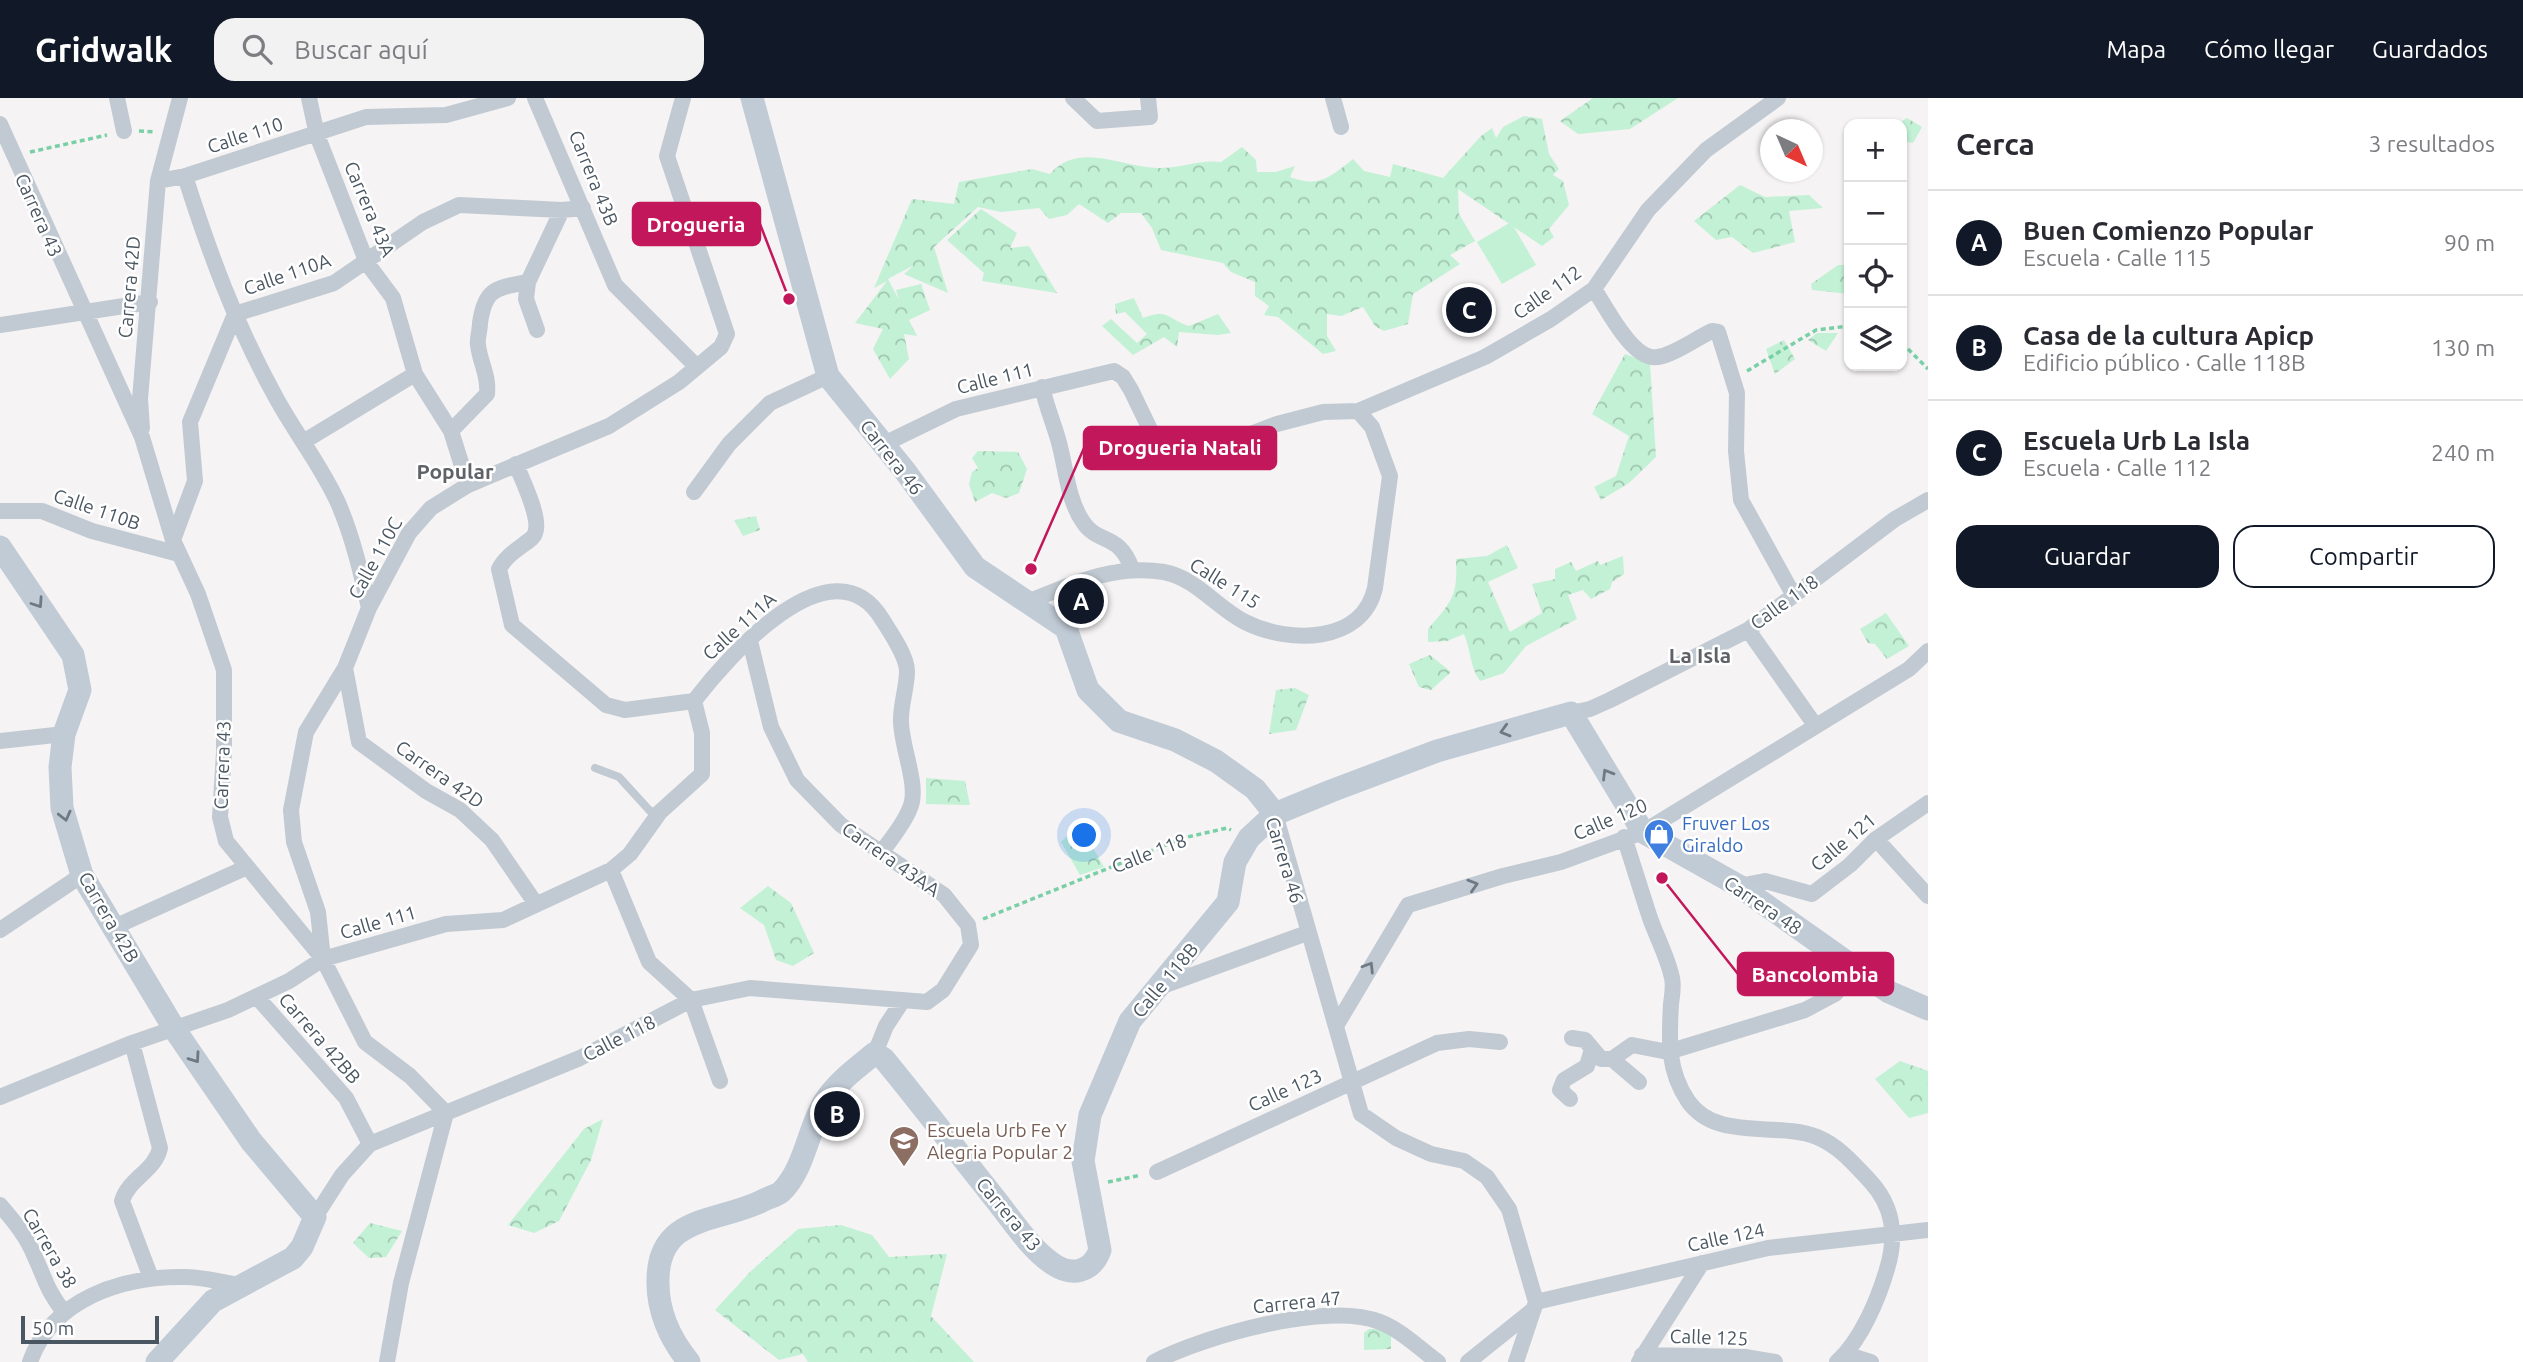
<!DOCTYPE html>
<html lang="es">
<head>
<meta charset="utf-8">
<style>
  :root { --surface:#fff; --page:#f2f2f3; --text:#2b2b33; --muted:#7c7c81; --line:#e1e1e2; --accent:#111827 }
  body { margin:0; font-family:Ubuntu,sans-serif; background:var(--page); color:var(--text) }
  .controls { position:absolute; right:21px; top:21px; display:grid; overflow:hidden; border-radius:14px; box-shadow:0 2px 5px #0004 }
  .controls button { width:63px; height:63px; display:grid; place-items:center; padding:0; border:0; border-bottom:2px solid var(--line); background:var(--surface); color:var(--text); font:35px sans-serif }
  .compass { position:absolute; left:1760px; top:21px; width:63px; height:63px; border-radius:50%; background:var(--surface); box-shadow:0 2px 5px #0004; rotate:136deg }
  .scale { position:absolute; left:21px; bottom:18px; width:138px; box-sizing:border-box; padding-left:7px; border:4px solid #4a5661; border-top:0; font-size:19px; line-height:24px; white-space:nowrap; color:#4a5661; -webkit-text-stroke:5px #fff; paint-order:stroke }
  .you { position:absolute; left:1085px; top:738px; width:24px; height:24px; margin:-18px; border:5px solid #fff; border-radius:50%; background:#1a73e8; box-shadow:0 0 0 10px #1a73e833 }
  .badge { display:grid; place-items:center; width:46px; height:46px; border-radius:50%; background:var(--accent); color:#fff; font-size:23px; font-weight:700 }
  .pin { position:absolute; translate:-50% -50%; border:4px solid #fff; box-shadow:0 2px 7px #0006 }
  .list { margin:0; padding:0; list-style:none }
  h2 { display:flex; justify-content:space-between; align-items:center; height:91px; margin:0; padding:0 28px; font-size:30px }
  h2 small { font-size:23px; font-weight:400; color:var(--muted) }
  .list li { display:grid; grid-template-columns:46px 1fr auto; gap:21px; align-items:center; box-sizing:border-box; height:105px; padding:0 28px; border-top:2px solid var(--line) }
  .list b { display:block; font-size:26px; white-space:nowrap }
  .list p { margin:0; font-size:23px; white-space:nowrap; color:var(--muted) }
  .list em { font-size:23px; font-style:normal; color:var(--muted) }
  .actions { display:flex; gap:14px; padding:21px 28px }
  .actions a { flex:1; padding:16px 0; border:2px solid var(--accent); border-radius:21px; text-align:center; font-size:24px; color:var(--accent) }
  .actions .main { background:var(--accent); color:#fff }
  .icon { flex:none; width:38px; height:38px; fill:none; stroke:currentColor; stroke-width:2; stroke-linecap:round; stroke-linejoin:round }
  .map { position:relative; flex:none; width:1928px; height:1264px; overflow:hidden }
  header { display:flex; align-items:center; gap:42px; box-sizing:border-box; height:98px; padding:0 35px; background:var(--accent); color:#fff }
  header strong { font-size:33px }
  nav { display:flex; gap:38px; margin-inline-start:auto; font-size:24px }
  .search { width:490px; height:63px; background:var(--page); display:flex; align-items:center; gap:18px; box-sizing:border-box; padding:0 24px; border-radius:21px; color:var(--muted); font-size:26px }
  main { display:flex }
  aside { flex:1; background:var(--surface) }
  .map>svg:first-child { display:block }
  .green { fill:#c3f1d5 }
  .forest { fill:url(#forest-crowns) }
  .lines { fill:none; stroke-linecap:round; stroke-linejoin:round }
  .path { stroke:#7ad0a6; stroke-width:3.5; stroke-dasharray:5 3.5; stroke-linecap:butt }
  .lane { stroke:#c1cad2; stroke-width:8 }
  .street { stroke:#c1cad2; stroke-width:16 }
  .secondary { stroke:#c1cbd6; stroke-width:23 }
  .oneway { stroke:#6e7984 }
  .oneway2 { stroke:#6e7983 }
  .labels { text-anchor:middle; stroke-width:5; stroke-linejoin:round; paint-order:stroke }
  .street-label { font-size:19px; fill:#4a5661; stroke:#fff }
  .shop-label { font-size:19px; fill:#366cbe; stroke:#fff; text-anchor:start }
  .education-label { font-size:19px; fill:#785e54; stroke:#fff; text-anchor:start }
  .neighbourhood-label { font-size:21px; font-weight:bold; fill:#5f6368; stroke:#fff }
  .leader { fill:none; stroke:#c2185b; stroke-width:2.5 }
  .callout-dot { fill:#c2185b; stroke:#fff; stroke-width:2.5 }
  .callout { fill:#c2185b; stroke:#c2185b; stroke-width:2.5 }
  .callout-label { font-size:21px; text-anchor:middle; font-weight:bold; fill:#fff }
</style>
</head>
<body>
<header>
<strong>Gridwalk</strong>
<div class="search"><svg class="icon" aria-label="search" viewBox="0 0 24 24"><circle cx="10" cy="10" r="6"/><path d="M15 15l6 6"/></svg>Buscar aquí</div>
<nav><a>Mapa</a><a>Cómo llegar</a><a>Guardados</a></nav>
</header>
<main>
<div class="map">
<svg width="1928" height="1264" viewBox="0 0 1928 1264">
  <defs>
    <pattern id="forest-crowns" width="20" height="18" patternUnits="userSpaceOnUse" patternTransform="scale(1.75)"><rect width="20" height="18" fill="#c3f1d5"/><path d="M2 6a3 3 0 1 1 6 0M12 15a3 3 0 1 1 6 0" fill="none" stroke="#a0c6b0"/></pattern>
  </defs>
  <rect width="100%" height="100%" fill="#f5f3f3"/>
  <path class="green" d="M1511 124 1536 167 1502 186 1477 144Z"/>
  <path class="forest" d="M1593 0H1678L1630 31 1578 36 1560 23Z
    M1524 18 1542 21 1549 56 1559 71 1553 77 1563 83 1569 107 1549 131 1554 139 1542 148 1458 91 1459 116 1475 143 1450 157 1460 166 1413 196 1408 226 1384 233 1375 228 1363 209 1341 218 1327 216V238L1336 253 1323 256 1278 219 1264 217 1269 208 1255 198V184L1231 174 1223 165 1161 152 1152 130 1141 115H1121L1108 125 1079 106 1067 117 1049 121 1039 110 1001 114 978 109 934 149 948 195 904 176 914 167 888 181 899 202 896 192 921 186 930 212 909 222 917 238 904 236 909 261 890 281 873 251 883 231 855 225 887 183 874 190 912 101 954 106 959 84 1032 71 1050 76C1079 43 1120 69 1157 70 1180 71 1199 61 1221 64L1242 49 1256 62 1257 74H1276L1295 68 1290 79C1320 90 1330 79 1353 61L1364 73 1390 79 1393 66 1443 80 1481 38 1492 30 1496 40 1503 29Z
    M1907 20 1922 29 1913 45 1902 43V26H1897Z
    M1740 87 1765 99 1809 97 1823 110 1789 113 1795 144 1753 155 1732 139 1716 142 1694 123Z
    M981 111 1017 135 1010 150 1029 148 1057 195 982 183 984 175 947 142Z
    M1838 167H1849V196L1812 192 1811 186Z
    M1134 200 1143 220C1169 210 1167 221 1189 228L1218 216 1231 235 1218 237 1179 234 1177 249 1164 239 1133 257 1102 228 1111 221 1137 245 1147 236 1125 214 1116 216 1115 206Z
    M1817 235H1838L1826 253 1808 242Z
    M1784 242 1795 261 1775 276 1766 251Z
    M1625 256 1650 265 1656 359 1629 385 1601 402 1594 389 1616 378 1629 338 1592 316Z
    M978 353 1018 354 1027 371 1019 395 1006 400 992 395 975 404 969 386 972 374 978 370 972 360Z
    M756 418 760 432 743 438 734 422Z
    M1507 447 1518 470 1488 484 1510 534 1542 515 1532 486 1555 481V471L1571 464 1576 473 1598 463 1600 467 1623 458 1624 476 1612 484 1610 491 1591 501 1583 492 1568 497 1577 521 1526 548 1504 575 1480 583C1470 569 1471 553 1464 536L1447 543 1428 544V531C1452 503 1458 498 1456 461L1487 458Z
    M1886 515 1909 548 1887 561 1875 546 1868 545 1860 531Z
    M1430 557 1451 574 1431 592 1419 589 1409 566Z
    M1295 590 1309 597 1296 632 1269 636 1276 592Z
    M926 680 965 683 970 707 926 706Z
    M1079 726 1104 769 1080 777 1061 744Z
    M768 788 791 805 814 855 793 868 776 862 764 827 740 810Z
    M1900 963 1928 973V1015L1909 1020 1875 981Z
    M603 1021 591 1062 559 1123 534 1135 508 1127 584 1031Z
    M370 1125 402 1133 386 1159 369 1160 353 1145Z
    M841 1127 872 1137 889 1159 947 1156 931 1218 974 1264H808L803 1256 779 1262 715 1212 751 1173 798 1131Z
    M1369 1231H1391V1251L1364 1252V1235Z"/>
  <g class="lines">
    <path class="path" d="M139 33 156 34
      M30 54 107 37
      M1902 245 1928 271
      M1747 273 1816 232 1849 228
      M983 821 1183 740 1227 730 1231 732
      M1108 1084 1141 1077"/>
    <path class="lane" d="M595 670 619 679 650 713 660 714"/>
    <path class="street" d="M117 0 124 33
      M309 0 317 37 367 165 393 200 415 276 451 333 468 387
      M535 0 615 187 697 269
      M1073 0 1097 23 1150 19 1148 0
      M1333 0 1341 29
      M0 26 142 339 173 442 198 496 224 572V654L220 719 226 743 323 861 365 944 410 978 446 1015 401 1185 387 1264
      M185 78C209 154 236 227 274 296 294 334 322 368 339 407 353 440 361 475 369 510
      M158 83 185 78 366 19 446 17 508 0
      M1594 191C1606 209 1633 264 1658 259 1675 256 1695 241 1712 233L1718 234 1737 295 1736 353 1741 402 1794 498
      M0 227 150 204
      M537 232 526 201 528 184 562 112
      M1042 289C1046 307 1053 324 1058 341 1066 368 1067 401 1083 424 1098 447 1119 434 1132 471
      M142 330 140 301 158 83 180 0
      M451 333 487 296C489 277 480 265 478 247 477 241 480 232 480 225 485 190 496 190 528 184
      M303 344 415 276
      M882 347 956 311 1114 273 1123 279 1131 292 1161 354 1181 363 1277 326 1323 314 1358 313 1485 259 1551 221 1594 191 1648 112 1706 52 1778 0
      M516 366C522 383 546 427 532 440 520 450 506 457 499 471L512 527 606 607 625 612 694 603
      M694 394 729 346 770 305 828 278
      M0 413H42L92 433 179 456
      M173 442 195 383 190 324 235 216 334 185 423 124 459 107 562 112 583 110
      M1030 503C1074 485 1116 466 1164 474 1196 480 1217 510 1245 524 1289 546 1362 546 1375 490L1390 378 1372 329 1358 313
      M1748 532 1815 627
      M345 570 359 644 426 693 460 712 492 742 536 806
      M1571 615 1590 611 1610 602 1748 532 1895 421 1928 402
      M0 643 64 636
      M1275 716 1361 1016 1396 1040 1431 1056 1464 1063 1487 1079 1509 1111 1536 1204 1516 1264
      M1624 739C1633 766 1641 793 1650 820 1657 840 1668 860 1672 880 1674 888 1672 898 1671 906 1669 942 1667 972 1688 1003 1716 1044 1777 1023 1817 1039 1839 1048 1854 1066 1870 1083 1894 1109 1897 1138 1887 1171 1878 1202 1861 1242 1837 1264
      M1876 741 1928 798
      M611 772 649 864 691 902 720 983
      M1739 788 1765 783 1812 796 1850 767 1876 741 1928 705
      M112 830 245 770
      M0 832 82 777
      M323 861 318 814 294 744 291 712 306 634 345 570 369 510 409 435 431 410 468 387 609 328 679 284 721 249 727 236 667 58 683 0
      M1160 889 1307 835
      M257 899 346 1000 370 1046
      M1336 928 1408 807 1503 778 1561 764 1643 734 1909 571 1928 553
      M1572 940 1585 942 1601 961H1612L1632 947 1668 954 1805 912 1835 896 1856 872
      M132 945 160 1050C155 1073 129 1080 122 1103L151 1180
      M875 955 886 928 903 902
      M1612 961 1639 984
      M0 999 132 945 228 912 289 883 323 861 446 826 503 822 611 772 630 756 660 714 702 676V635L694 603C727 560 832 439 882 521 890 534 907 558 907 573 907 589 901 605 901 621 900 647 920 688 910 710 904 726 891 741 881 755
      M1570 1001 1560 992 1564 982 1587 968 1592 951
      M1157 1074 1437 945 1469 941 1500 944
      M0 1107C14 1123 27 1139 35 1159 46 1183 46 1190 63 1213
      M315 1119 342 1077 370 1046 580 960 691 902 750 890 927 904 943 892 971 847 968 827 944 797 841 727 797 682 771 629 750 543
      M1536 1204 1768 1150 1928 1132
      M1846 1256 1871 1264
      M1642 1257 1745 1259 1775 1264
      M30 1264C52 1201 122 1178 185 1179 202 1179 221 1184 238 1187
      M1154 1264C1204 1238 1327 1203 1380 1224 1401 1232 1420 1251 1438 1264
      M1468 1264 1534 1211
      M1639 1264 1702 1165"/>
    <path class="secondary" d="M752 0 828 278 905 373 975 469 1066 530 1088 592 1119 623 1175 642 1216 663 1255 691 1275 716
      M0 449 73 557 80 592 64 636 60 669 62 710 82 777 175 932 251 1043 315 1119 302 1149 293 1160 213 1203 157 1264
      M689 1264C670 1241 657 1212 658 1181 659 1117 717 1125 762 1103 767 1100 776 1098 781 1094 805 1071 808 1030 825 1003 837 984 858 969 875 955L884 961C921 1006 956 1052 992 1097 1010 1119 1029 1150 1053 1166 1072 1179 1092 1174 1100 1152L1083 1063 1090 1017 1130 923 1228 804 1235 764 1249 740 1275 716 1331 693 1437 653 1571 615 1643 734 1739 788 1889 894 1928 911"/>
  </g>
  <defs><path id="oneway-chevron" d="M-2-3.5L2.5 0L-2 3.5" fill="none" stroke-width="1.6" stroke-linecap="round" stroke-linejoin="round" transform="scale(1.75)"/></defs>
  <g class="oneway">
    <use href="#oneway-chevron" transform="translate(38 505) rotate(56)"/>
    <use href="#oneway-chevron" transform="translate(1505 633) rotate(164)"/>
    <use href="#oneway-chevron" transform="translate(1607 676) rotate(-121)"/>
    <use href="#oneway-chevron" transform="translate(65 718) rotate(76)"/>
    <use href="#oneway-chevron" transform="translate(195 960) rotate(55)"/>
  </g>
  <g class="oneway2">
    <use href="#oneway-chevron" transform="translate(1473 787) rotate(-17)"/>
    <use href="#oneway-chevron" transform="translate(1369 869) rotate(-58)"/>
  </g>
  <defs>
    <g id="shop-pin" transform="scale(1.575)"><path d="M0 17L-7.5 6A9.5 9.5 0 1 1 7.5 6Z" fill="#3f7fe0" stroke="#fff"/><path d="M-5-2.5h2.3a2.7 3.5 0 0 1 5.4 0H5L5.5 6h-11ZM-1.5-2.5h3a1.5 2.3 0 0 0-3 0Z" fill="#fff"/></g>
    <g id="school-pin" transform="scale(1.575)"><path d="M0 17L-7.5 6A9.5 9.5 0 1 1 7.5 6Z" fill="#8d6e63" stroke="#fff"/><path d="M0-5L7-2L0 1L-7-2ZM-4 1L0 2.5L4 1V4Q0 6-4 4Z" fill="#fff"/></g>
  </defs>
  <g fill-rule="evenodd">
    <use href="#shop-pin" x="1659" y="736"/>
    <use href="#school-pin" x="904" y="1043"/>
  </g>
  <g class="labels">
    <g class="street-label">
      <text transform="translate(245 37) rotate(-18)" y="7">Calle 110</text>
      <text transform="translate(594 80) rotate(68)" y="7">Carrera 43B</text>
      <text transform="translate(370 111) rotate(67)" y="7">Carrera 43A</text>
      <text transform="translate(39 117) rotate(66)" y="7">Carrera 43</text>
      <text transform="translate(287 176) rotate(-19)" y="7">Calle 110A</text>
      <text transform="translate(129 189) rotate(-85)" y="7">Carrera 42D</text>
      <text transform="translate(1547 194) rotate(-35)" y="7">Calle 112</text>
      <text transform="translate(995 280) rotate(-14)" y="7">Calle 111</text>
      <text transform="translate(892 359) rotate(52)" y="7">Carrera 46</text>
      <text transform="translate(97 411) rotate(19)" y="7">Calle 110B</text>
      <text transform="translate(375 460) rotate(-61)" y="7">Calle 110C</text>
      <text transform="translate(1225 485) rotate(32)" y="7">Calle 115</text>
      <text transform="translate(1784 504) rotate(-36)" y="7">Calle 118</text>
      <text transform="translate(739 528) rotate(-42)" y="7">Calle 111A</text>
      <text transform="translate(222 667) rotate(-88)" y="7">Carrera 43</text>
      <text transform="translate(440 676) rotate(35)" y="7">Carrera 42D</text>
      <text transform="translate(1610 721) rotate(-23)" y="7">Calle 120</text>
      <text transform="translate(1843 744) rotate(-40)" y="7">Calle 121</text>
      <text transform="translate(1149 755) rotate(-21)" y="7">Calle 118</text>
      <text transform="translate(891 761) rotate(35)" y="7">Carrera 43AA</text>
      <text transform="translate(1285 762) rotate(73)" y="7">Carrera 46</text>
      <text transform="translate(1763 807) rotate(34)" y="7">Carrera 48</text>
      <text transform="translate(109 819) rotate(60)" y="7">Carrera 42B</text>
      <text transform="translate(378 824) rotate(-16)" y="7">Calle 111</text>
      <text transform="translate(1165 882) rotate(-50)" y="7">Calle 118B</text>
      <text transform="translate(320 940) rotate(49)" y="7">Carrera 42BB</text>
      <text transform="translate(619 940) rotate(-27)" y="7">Calle 118</text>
      <text transform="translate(1285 992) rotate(-24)" y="7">Calle 123</text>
      <text transform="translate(1009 1116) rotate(50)" y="7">Carrera 43</text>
      <text transform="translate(1726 1139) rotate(-12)" y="7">Calle 124</text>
      <text transform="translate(50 1150) rotate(60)" y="7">Carrera 38</text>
      <text transform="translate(1297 1204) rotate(-6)" y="7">Carrera 47</text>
      <text transform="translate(1709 1239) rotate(2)" y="7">Calle 125</text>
    </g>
    <g class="shop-label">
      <text x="1682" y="732">Fruver Los<tspan x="1682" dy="22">Giraldo</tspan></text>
    </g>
    <g class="education-label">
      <text x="927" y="1039">Escuela Urb Fe Y<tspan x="927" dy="22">Alegria Popular 2</tspan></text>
    </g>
    <g class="neighbourhood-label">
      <text x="455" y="381">Popular</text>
      <text x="1700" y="565">La Isla</text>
    </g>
  </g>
  <path class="leader" d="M789 201L760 126M1031 471L1084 350M1662 780L1738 876"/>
  <g class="callout-dot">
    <circle cx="789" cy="201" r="7"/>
    <circle cx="1031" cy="471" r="7"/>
    <circle cx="1662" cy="780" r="7"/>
  </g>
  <g class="callout">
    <rect x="633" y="105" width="127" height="42" rx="7"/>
    <rect x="1084" y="329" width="192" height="42" rx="7"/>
    <rect x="1738" y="855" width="155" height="42" rx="7"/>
  </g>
  <g class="callout-label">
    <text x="696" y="134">Drogueria</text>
    <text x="1180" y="357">Drogueria Natali</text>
    <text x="1815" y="884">Bancolombia</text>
  </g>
</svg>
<div class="controls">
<button>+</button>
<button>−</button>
<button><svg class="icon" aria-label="locate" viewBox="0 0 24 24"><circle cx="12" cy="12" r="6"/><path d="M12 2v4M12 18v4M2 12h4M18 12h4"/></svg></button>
<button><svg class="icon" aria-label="layers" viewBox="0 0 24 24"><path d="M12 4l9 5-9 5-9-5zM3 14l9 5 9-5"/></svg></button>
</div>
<svg class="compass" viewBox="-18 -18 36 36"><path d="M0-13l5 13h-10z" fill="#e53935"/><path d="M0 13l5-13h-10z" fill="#7c7c81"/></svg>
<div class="scale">50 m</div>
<div class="you"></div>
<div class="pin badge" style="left:1081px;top:503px">A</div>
<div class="pin badge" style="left:837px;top:1016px">B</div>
<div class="pin badge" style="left:1469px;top:212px">C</div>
</div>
<aside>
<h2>Cerca<small>3 resultados</small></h2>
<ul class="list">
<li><span class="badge">A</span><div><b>Buen Comienzo Popular</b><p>Escuela · Calle 115</p></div><em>90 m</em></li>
<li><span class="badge">B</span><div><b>Casa de la cultura Apicp</b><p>Edificio público · Calle 118B</p></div><em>130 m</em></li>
<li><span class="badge">C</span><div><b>Escuela Urb La Isla</b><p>Escuela · Calle 112</p></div><em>240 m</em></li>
</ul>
<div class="actions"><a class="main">Guardar</a><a>Compartir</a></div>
</aside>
</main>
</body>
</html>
